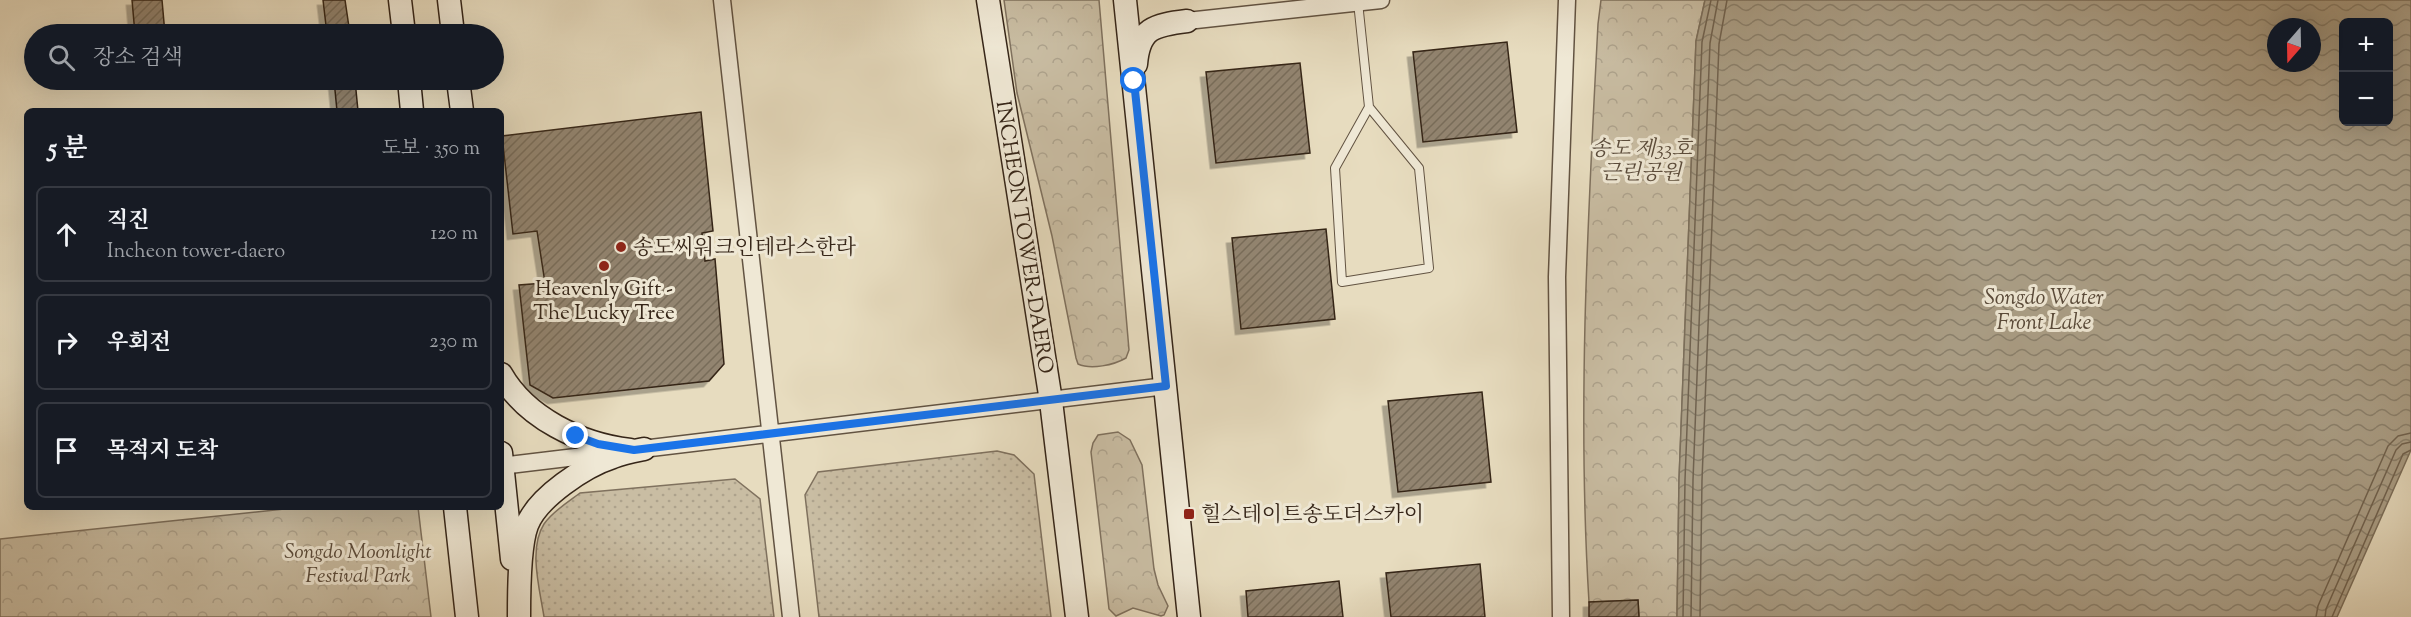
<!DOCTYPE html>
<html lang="ko">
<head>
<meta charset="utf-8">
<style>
  :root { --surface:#171b24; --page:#242831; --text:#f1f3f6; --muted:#9ea1a6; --line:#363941 }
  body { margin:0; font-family:"Sorts Mill Goudy","Noto Serif KR",serif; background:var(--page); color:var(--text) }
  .controls { position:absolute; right:18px; top:18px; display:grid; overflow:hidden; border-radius:9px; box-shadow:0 6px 24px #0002 }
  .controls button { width:54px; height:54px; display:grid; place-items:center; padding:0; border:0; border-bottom:2px solid var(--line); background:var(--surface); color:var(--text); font:30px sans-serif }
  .compass { position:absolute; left:2267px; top:18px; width:54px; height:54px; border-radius:50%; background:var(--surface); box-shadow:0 6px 24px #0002; rotate:200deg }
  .stop { position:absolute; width:18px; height:18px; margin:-14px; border:4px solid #1a73e8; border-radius:50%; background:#fff }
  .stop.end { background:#1a73e8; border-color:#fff; box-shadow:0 2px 6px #0008 }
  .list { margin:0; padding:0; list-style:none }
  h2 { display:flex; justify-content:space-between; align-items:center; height:78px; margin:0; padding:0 24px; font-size:26px }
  h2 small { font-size:20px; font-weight:400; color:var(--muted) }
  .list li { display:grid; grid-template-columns:39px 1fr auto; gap:18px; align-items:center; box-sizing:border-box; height:96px; margin:0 12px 12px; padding:0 12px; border:2px solid var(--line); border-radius:9px }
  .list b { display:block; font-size:22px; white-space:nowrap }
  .list p { margin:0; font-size:20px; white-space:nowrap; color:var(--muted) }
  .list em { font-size:20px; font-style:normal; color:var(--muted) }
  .icon { flex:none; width:33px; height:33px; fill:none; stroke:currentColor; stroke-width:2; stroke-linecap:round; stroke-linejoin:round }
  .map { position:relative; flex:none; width:2411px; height:617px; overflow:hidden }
  .search { position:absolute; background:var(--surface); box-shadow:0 6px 24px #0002; left:24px; top:24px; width:480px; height:66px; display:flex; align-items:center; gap:15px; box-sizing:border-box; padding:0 21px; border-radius:33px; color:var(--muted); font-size:22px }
  .panel { position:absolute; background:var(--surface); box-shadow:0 6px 24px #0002; left:24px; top:108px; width:480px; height:402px; border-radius:9px }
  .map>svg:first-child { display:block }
  .grass { fill:url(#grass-dots); stroke:#7f715e; stroke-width:1.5 }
  .park { fill:url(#park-crowns); stroke:#7f715e; stroke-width:1.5 }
  .water { fill:url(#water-waves); stroke:#7b6e5a; stroke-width:1.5; fill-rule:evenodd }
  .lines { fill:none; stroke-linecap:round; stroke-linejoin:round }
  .shore { stroke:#70624f; stroke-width:1.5 }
  .building { fill:url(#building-hatch); stroke:#352518; stroke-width:1.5; filter:url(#shadow) }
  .lane-casing { stroke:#625342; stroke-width:10 }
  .street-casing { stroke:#625342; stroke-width:19 }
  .secondary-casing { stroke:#352518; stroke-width:25 }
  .lane { stroke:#efe8d5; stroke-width:8 }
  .street { stroke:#efe8d5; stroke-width:16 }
  .secondary { stroke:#efe8d5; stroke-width:22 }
  .route { stroke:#1a73e8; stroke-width:8 }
  .poi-dot { fill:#8f2418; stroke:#efe8d5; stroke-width:2 }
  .labels { text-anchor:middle; stroke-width:6; stroke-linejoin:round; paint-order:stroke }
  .park-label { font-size:21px; font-style:italic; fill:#5a4b3b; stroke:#efe8d5 }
  .street-label { font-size:21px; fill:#352518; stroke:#efe8d5 }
  .poi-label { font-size:21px; fill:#352518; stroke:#efe8d5; text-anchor:start }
  .water-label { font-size:22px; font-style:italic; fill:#584939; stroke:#efe8d5 }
</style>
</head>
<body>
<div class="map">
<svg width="2411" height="617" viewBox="0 0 2411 617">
  <defs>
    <pattern id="grass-dots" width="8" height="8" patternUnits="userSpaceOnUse" patternTransform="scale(1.5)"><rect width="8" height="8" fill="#c9bda3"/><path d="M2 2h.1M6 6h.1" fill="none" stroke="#ada28c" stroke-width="1.8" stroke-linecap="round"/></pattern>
    <pattern id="park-crowns" width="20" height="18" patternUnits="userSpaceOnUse" patternTransform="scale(1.5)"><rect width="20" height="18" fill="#c9bda3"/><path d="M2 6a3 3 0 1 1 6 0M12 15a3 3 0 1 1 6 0" fill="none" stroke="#ada28c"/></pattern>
    <pattern id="water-waves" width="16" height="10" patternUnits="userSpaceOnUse" patternTransform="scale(1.5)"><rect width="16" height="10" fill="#aa9e86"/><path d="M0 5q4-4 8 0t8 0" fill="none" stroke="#8b816d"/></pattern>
    <pattern id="building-hatch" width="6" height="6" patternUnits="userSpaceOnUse" patternTransform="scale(1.5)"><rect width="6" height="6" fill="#92846f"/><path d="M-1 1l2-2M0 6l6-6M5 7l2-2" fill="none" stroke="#786c5a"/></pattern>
    <filter id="shadow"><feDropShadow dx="-5.5" dy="5.5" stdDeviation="0" flood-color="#0004"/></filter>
  </defs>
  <rect width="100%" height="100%" fill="#e7dcbf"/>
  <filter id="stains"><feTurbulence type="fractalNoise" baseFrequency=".00333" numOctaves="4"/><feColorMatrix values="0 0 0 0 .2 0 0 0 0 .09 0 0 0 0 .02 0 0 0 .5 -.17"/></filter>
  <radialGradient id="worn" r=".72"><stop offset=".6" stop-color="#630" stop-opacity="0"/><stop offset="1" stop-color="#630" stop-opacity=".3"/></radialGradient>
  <path class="grass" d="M997 451 1014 455 1034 474 1051 617H819L805 495 818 472Z
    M735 479 760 499 774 617H544C540 590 528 549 544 524 553 511 568 502 580 493Z"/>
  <path class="park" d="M1004 0H1099L1129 350 1126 358C1114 365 1091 370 1078 364L1076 358 1052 236 1017 93Z
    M1601 0H1705L1696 41 1679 480 1677 617H1639L1638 600 1589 602C1577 409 1588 216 1598 24Z
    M1118 432 1130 440 1142 465 1154 569 1158 585 1168 606 1164 615 1161 616 1133 608 1116 616 1109 609 1091 452 1093 443 1098 435Z
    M303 507H418L431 617H0V539Z"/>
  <path class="water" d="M1705 0H2411V450L2337 617H1677L1679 480 1696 41ZM2344 22H2388V122H2344ZM2276 27H2312V63H2276Z"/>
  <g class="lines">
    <path class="shore" d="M1683 617 1685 480 1702 42 1711 0
      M1691 617 1693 480 1710 43 1718 0
      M1700 617 1702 480 1719 44 1727 0
      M2316 617 2318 606 2388 446 2398 436 2411 433
      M2325 617 2326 609 2396 450 2402 444 2411 442
      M2332 617 2403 454 2411 450"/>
  </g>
  <path class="building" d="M132 0H162L165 34H135Z
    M323 0H345L350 34H327Z
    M1507 42 1517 132 1423 142 1413 52Z
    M1300 63 1310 153 1216 163 1206 72Z
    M334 80H355L358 111H337Z
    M701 112 713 231 702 233 705 261 715 259 724 364 709 381 553 398 530 385 519 285 545 283 537 231 513 234 502 136Z
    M1326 229 1335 319 1241 329 1232 238Z
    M1482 392 1491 482 1398 492 1388 401Z
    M1480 564 1485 617H1391L1386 573Z
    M1339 581 1343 617H1248L1246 591Z
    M1638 600 1639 617H1589V602Z"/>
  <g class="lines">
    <g class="lane-casing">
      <path id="lane" d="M1358 2 1369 107 1335 168 1342 282 1429 268 1419 168 1369 107"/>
    </g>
    <g class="street-casing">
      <path id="street" d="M722 0 791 617
        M1187 21 1381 0
        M634 450 1166 386
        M501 466 609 453
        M1561 617 1557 277 1567 0"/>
    </g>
    <g class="secondary-casing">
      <path id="secondary" d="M400 0 404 34
        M449 0 453 34
        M988 0 1051 401 1077 617
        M1125 0 1189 617
        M1136 64C1139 28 1154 25 1187 21
        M409 80 412 111
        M458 80 462 111
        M501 374C526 418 580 444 630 450
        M501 453 512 559
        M455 507 467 617
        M519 617C519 594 519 546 527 525 538 497 585 466 613 457 623 453 634 451 644 449"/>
    </g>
    <use href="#lane" class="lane"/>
    <use href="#street" class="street"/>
    <use href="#secondary" class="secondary"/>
  </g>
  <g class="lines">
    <path class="route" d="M576 436 598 444 634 450 1166 386 1134 81"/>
  </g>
  <g class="poi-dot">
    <circle cx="621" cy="247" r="6"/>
    <circle cx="604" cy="266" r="6"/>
    <rect x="1183" y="508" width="12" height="12" rx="3"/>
  </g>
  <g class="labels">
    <g class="park-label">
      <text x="1641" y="155">송도 제33호<tspan x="1641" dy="24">근린공원</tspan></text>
      <text x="358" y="558">Songdo Moonlight<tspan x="358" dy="24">Festival Park</tspan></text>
    </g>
    <g class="street-label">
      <text transform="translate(1025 237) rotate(81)" y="7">INCHEON TOWER-DAERO</text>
    </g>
    <g class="poi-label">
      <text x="633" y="254">송도씨워크인테라스한라</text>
      <text x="604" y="295" text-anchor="middle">Heavenly Gift -<tspan x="604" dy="24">The Lucky Tree</tspan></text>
      <text x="1201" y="521">힐스테이트송도더스카이</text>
    </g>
    <g class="water-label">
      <text x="2044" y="304">Songdo Water<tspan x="2044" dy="25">Front Lake</tspan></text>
    </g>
  </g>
  <rect width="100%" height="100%" filter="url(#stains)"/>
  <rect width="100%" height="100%" fill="url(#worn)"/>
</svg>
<div class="controls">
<button>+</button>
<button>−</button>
</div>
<svg class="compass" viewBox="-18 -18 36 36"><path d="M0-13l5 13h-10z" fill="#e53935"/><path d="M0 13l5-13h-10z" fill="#9ea1a6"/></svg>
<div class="stop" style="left:1134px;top:81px"></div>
<div class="stop end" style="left:576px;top:436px"></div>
<div class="search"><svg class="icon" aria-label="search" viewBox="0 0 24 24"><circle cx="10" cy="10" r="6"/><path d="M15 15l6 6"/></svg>장소 검색</div>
<section class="panel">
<h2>5 분<small>도보 · 350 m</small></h2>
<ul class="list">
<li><svg class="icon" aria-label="ahead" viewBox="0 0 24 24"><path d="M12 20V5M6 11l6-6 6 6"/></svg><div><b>직진</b><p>Incheon tower-daero</p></div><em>120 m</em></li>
<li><svg class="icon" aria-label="right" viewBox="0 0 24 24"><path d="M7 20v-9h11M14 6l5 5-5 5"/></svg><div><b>우회전</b></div><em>230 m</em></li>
<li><svg class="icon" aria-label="arrive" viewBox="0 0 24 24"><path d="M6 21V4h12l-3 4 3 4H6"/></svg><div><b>목적지 도착</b></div></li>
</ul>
</section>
</div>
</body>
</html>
